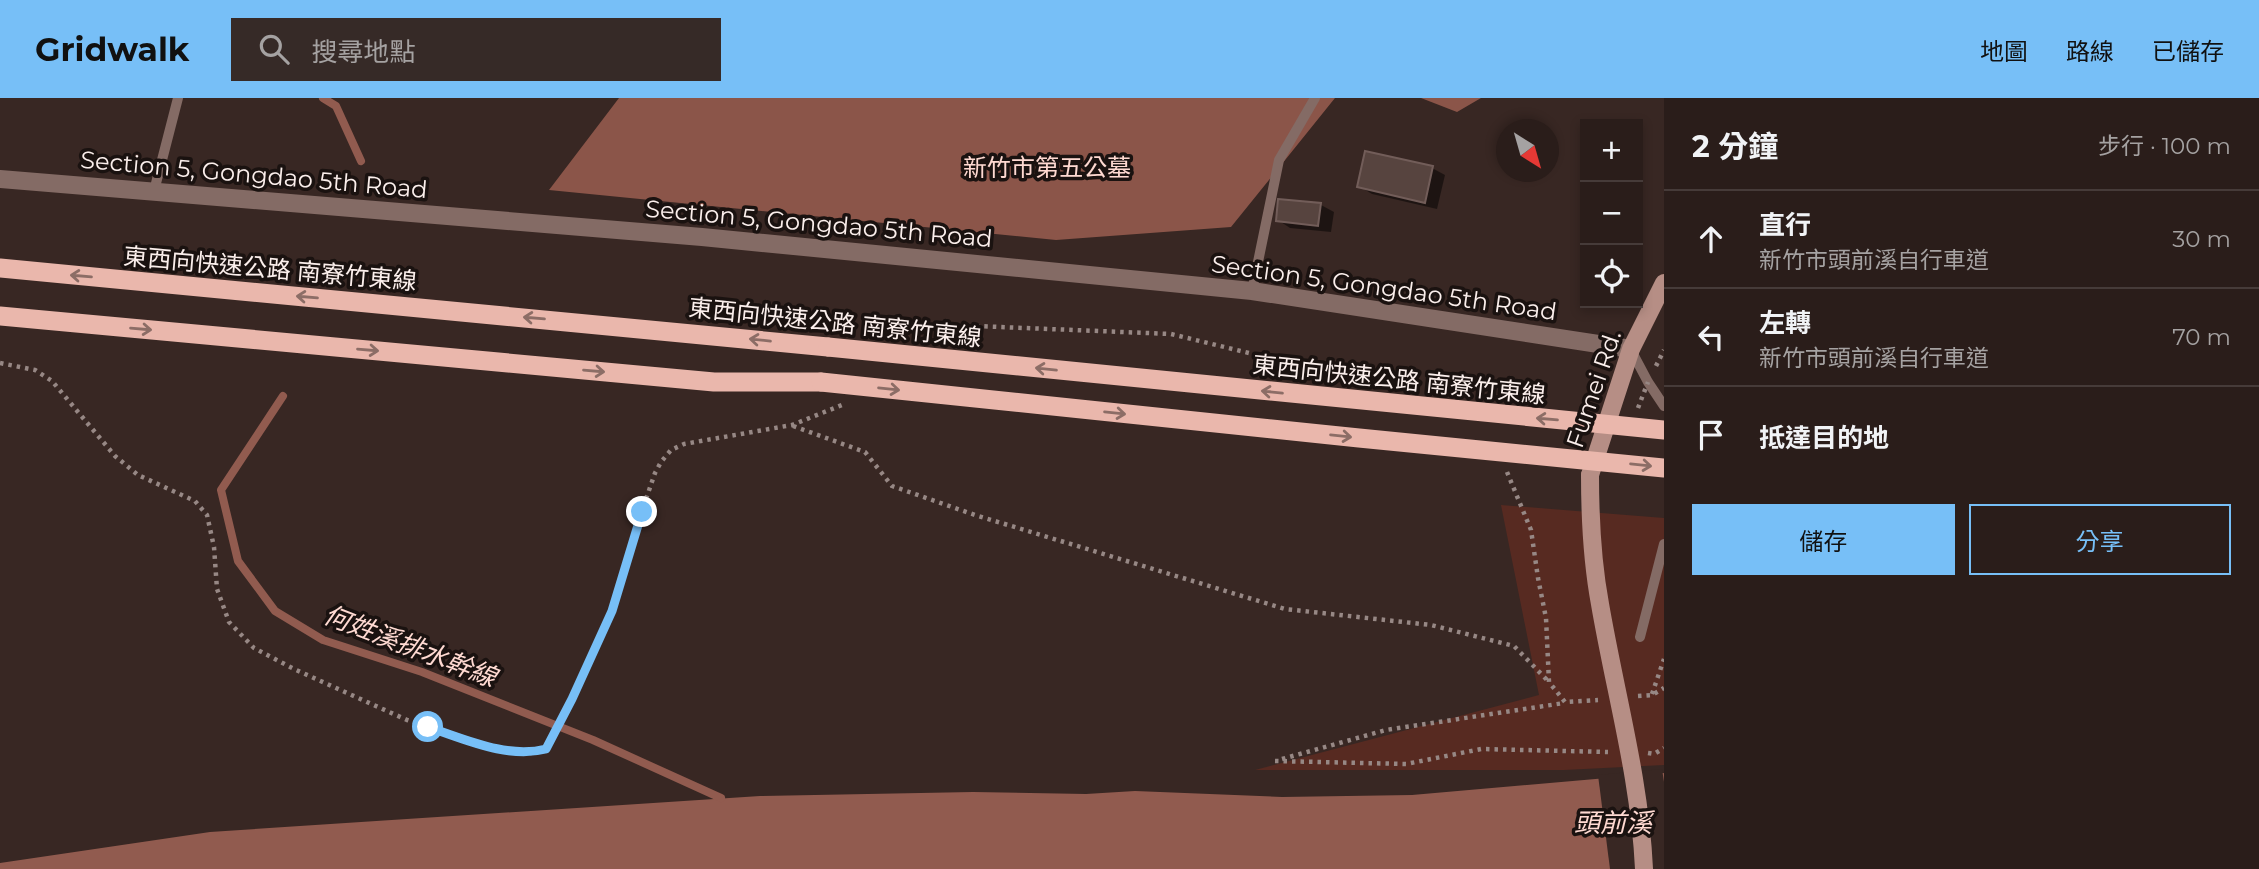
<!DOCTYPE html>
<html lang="zh-TW">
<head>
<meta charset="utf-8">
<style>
  :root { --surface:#2a1d1a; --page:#362a27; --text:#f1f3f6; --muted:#a5a2a2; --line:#463b39; --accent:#77bff7 }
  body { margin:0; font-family:Montserrat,"Noto Sans TC",sans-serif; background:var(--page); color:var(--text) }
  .controls { position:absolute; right:21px; top:21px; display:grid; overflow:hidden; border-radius:0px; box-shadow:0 4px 10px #0003 }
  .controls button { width:63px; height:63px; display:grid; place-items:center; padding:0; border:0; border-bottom:2px solid var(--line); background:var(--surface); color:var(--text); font:35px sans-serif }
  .compass { position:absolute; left:1496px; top:21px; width:63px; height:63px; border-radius:50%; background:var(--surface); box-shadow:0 4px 10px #0003; rotate:143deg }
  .stop { position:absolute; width:21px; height:21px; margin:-16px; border:5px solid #77bff7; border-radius:50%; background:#fff }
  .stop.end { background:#77bff7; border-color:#fff; box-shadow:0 2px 7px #0008 }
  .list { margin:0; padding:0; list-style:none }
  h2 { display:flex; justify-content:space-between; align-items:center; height:91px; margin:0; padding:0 28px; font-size:30px }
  h2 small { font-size:23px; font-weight:400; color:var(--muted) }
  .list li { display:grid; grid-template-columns:46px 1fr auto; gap:21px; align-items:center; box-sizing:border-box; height:98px; padding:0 28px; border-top:2px solid var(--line) }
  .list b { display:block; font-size:26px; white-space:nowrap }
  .list p { margin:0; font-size:23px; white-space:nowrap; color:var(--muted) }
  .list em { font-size:23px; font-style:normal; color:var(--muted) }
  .actions { display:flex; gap:14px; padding:21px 28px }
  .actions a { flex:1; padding:16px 0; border:2px solid var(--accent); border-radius:0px; text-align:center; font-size:24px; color:var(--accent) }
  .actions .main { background:var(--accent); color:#111 }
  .icon { flex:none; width:38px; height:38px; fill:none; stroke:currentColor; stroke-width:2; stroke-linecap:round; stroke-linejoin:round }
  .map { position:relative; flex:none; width:1664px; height:771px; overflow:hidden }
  header { display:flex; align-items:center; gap:42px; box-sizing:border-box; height:98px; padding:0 35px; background:var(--accent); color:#111 }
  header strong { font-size:33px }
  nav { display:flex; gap:38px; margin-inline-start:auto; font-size:24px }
  .search { width:490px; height:63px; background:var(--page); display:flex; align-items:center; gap:18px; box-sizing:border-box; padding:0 24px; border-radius:0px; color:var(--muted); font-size:26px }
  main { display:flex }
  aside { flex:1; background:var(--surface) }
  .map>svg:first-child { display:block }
  .green { fill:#572a21 }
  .forest { fill:#8b5549 }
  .water { fill:#915b4f }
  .pier { fill:#382723 }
  .shadow { fill:#0007 }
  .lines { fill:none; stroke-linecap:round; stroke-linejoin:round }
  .stream { stroke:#915b4f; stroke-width:8 }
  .building { fill:#57443f; stroke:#725d59; stroke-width:2 }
  .path { stroke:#978885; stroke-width:4.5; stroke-dasharray:3.5 5; stroke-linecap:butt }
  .service { stroke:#846b65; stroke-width:10 }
  .tertiary { stroke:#846b65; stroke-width:18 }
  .secondary { stroke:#b68e85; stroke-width:18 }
  .trunk { stroke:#eab7ac; stroke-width:19 }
  .path-bridge { stroke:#978885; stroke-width:4.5; stroke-dasharray:3.5 5; stroke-linecap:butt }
  .secondary-bridge { stroke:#b68e85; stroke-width:18 }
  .trunk-bridge { stroke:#eab7ac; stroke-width:19 }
  .oneway { stroke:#8c6d66 }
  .route { stroke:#77bff7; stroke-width:9 }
  .labels { text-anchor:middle; stroke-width:7; stroke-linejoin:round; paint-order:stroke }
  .park-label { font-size:24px; fill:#fed9d1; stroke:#1a1210 }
  .street-label { font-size:24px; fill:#fbefec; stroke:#1a1210 }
  .water-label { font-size:26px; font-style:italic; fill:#ffdad2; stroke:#1a1210 }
</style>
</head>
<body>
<header>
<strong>Gridwalk</strong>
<div class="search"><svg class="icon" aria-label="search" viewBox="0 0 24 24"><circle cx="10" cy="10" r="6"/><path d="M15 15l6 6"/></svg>搜尋地點</div>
<nav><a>地圖</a><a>路線</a><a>已儲存</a></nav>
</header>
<main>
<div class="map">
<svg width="1664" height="771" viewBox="0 0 1664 771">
  <rect width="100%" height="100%" fill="#382723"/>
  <path class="green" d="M1501 407 1664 420V667L1564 672H1255L1539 597Z"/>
  <path class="forest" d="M619 0H1335L1231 129 1056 142 549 92Z
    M1421 0H1481L1457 14Z"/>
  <path class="water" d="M1664 675V771H0V765L210 734 760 698 973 694 1086 696 1135 693 1282 699 1412 697Z"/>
  <path class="pier" d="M1662 671 1664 684V771H1610L1598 677Z"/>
  <path class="shadow" d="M1432 70 1445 77 1437 111 1372 96 1359 88Z
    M1321 107 1334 114 1331 134 1290 130 1278 122Z"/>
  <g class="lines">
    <path class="stream" d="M323 0 336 8 361 63
      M283 298 221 392 238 463 275 513 323 542 422 574 593 642 721 700"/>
  </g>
  <path class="building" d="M1365 53 1433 68 1425 105 1357 89Z
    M1278 101 1321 105 1318 128 1276 123Z"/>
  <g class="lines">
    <path class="path" d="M943 237 976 228 1171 236 1331 275
      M0 265 35 272 52 283 115 358 138 377 195 403 207 417 214 449 217 491 229 524 254 550 294 571 407 622 492 649 531 655 546 651 613 513 635 433 655 375 661 364 671 352 684 346 792 327 842 307
      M1656 268 1664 252
      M793 328 865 354 892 388 975 417 1285 511 1431 527 1514 548 1549 584
      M1507 374 1531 432 1538 480 1546 520 1549 584 1565 604 1598 602
      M1652 596 1664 561
      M1638 598 1652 597 1664 590
      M1648 655 1654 656 1664 650
      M1282 661 1386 632 1564 605
      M1275 663 1406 666 1481 651 1608 654"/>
    <path class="service" d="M154 93 178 0
      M1252 193 1279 62 1315 0
      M1631 252 1648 284 1664 308
      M1640 539 1664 446"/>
    <path class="tertiary" d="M0 81 702 139 1252 193 1631 251"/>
    <path class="secondary" d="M1590 377 1631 251 1664 185"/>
    <path class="trunk" d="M0 170 828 249
      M0 218 714 284H821"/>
    <path class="path-bridge" d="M1638 310 1648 284"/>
    <path class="secondary-bridge" d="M1590 377C1590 420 1592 463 1600 506 1615 594 1640 681 1644 771"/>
    <path class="trunk-bridge" d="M828 249 1664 332
      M821 284 1359 340 1664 370"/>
  </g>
  <defs><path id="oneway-shaft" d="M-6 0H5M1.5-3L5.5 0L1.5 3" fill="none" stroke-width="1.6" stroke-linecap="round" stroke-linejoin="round" transform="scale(1.75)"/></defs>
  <g class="oneway">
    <use href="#oneway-shaft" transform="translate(81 178) rotate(-175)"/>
    <use href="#oneway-shaft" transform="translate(307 199) rotate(-175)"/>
    <use href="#oneway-shaft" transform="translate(534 220) rotate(-175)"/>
    <use href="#oneway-shaft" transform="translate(141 231) rotate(5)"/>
    <use href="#oneway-shaft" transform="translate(760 242) rotate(-174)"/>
    <use href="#oneway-shaft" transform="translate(368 252) rotate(5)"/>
    <use href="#oneway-shaft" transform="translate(1046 271) rotate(-174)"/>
    <use href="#oneway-shaft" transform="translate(594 273) rotate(5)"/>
    <use href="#oneway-shaft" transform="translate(889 291) rotate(6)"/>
    <use href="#oneway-shaft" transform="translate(1272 294) rotate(-174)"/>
    <use href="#oneway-shaft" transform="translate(1115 315) rotate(6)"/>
    <use href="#oneway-shaft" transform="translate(1547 321) rotate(-175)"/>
    <use href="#oneway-shaft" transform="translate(1341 338) rotate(6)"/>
    <use href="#oneway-shaft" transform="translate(1641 367) rotate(6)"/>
  </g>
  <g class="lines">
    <path class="route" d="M428 629C465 641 507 661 546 651L572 601 612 513 642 414"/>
  </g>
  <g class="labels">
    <g class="park-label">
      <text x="1047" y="78">新竹市第五公墓</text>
    </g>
    <g class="street-label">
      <text transform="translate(254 77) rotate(5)" y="8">Section 5, Gongdao 5th Road</text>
      <text transform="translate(819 126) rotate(5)" y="8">Section 5, Gongdao 5th Road</text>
      <text transform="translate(270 171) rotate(5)" y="8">東西向快速公路 南寮竹東線</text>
      <text transform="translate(1384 190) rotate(8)" y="8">Section 5, Gongdao 5th Road</text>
      <text transform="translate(835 225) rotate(6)" y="8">東西向快速公路 南寮竹東線</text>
      <text transform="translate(1399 282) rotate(6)" y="8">東西向快速公路 南寮竹東線</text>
      <text transform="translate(1594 291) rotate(-71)" y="8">Fumei Rd.</text>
    </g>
    <g class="water-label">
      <text transform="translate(410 548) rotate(21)" y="9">何姓溪排水幹線</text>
      <text x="1613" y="734">頭前溪</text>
    </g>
  </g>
</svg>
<div class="controls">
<button>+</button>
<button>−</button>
<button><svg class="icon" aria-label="locate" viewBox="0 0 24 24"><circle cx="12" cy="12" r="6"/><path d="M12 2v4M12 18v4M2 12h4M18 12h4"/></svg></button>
</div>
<svg class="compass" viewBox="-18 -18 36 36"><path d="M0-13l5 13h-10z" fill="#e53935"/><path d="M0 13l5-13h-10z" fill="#a5a2a2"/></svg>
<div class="stop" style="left:428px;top:629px"></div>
<div class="stop end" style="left:642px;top:414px"></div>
</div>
<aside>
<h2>2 分鐘<small>步行 · 100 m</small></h2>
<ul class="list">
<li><svg class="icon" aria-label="ahead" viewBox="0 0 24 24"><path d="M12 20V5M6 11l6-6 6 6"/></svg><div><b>直行</b><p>新竹市頭前溪自行車道</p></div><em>30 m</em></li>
<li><svg class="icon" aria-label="left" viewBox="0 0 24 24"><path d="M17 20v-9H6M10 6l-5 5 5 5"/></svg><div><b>左轉</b><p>新竹市頭前溪自行車道</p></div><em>70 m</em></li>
<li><svg class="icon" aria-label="arrive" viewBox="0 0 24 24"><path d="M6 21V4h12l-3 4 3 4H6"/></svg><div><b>抵達目的地</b></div></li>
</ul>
<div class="actions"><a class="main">儲存</a><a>分享</a></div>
</aside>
</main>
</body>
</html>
